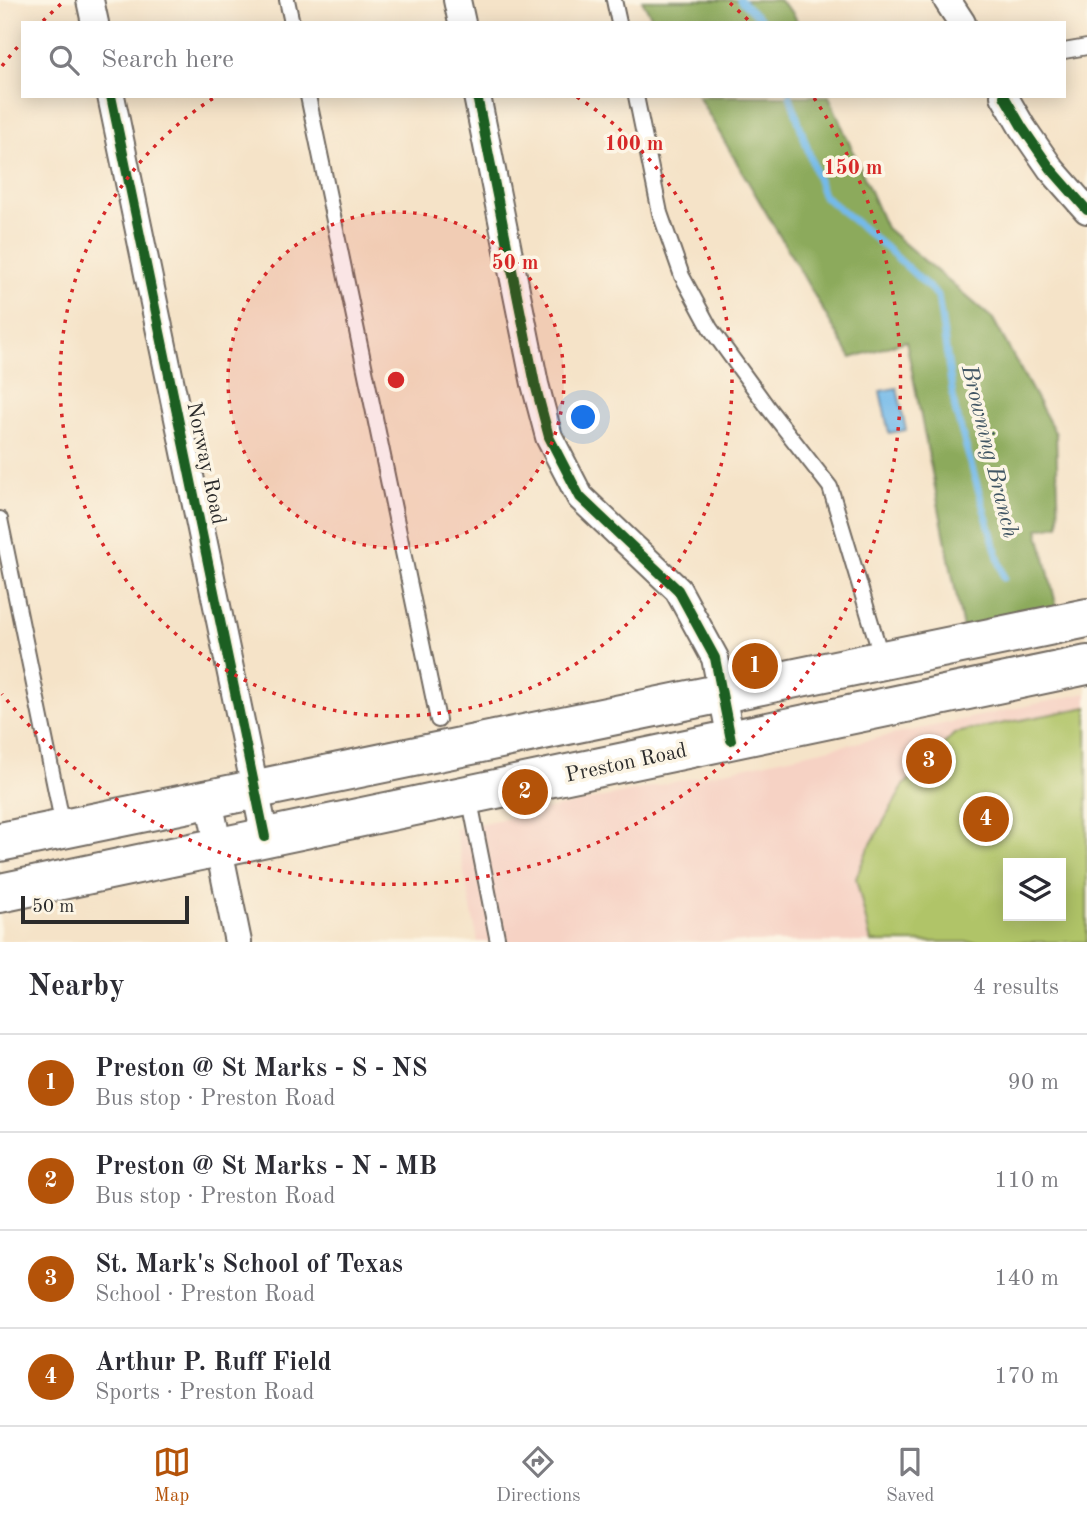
<!DOCTYPE html>
<html lang="en">
<head>
<meta charset="utf-8">
<style>
  :root { --surface:#fff; --page:#f2f2f3; --text:#2b2b33; --muted:#7c7c81; --line:#e1e1e2; --accent:#b45309 }
  body { margin:0; font-family:"Old Standard TT",serif; background:var(--page); color:var(--text) }
  .controls { position:absolute; right:21px; bottom:21px; display:grid; overflow:hidden; border-radius:0px; box-shadow:0 4px 18px #0003 }
  .controls button { width:63px; height:63px; display:grid; place-items:center; padding:0; border:0; border-bottom:2px solid var(--line); background:var(--surface); color:var(--text); font:35px sans-serif }
  .scale { position:absolute; left:21px; bottom:18px; width:168px; box-sizing:border-box; padding-left:7px; border:4px solid #2b2b2b; border-top:0; font-size:19px; line-height:24px; white-space:nowrap; color:#2b2b2b; -webkit-text-stroke:5px #fcf5e5; paint-order:stroke }
  .you { position:absolute; left:584px; top:418px; width:24px; height:24px; margin:-18px; border:5px solid #fff; border-radius:50%; background:#1a73e8; box-shadow:0 0 0 10px #1a73e833 }
  .badge { display:grid; place-items:center; width:46px; height:46px; border-radius:50%; background:var(--accent); color:#fff; font-size:23px; font-weight:700 }
  .pin { position:absolute; translate:-50% -50%; border:4px solid #fff; box-shadow:0 2px 7px #0006 }
  .list { margin:0; padding:0; list-style:none }
  h2 { display:flex; justify-content:space-between; align-items:center; height:91px; margin:0; padding:0 28px; font-size:30px }
  h2 small { font-size:23px; font-weight:400; color:var(--muted) }
  .list li { display:grid; grid-template-columns:46px 1fr auto; gap:21px; align-items:center; box-sizing:border-box; height:98px; padding:0 28px; border-top:2px solid var(--line) }
  .list b { display:block; font-size:26px; white-space:nowrap }
  .list p { margin:0; font-size:23px; white-space:nowrap; color:var(--muted) }
  .list em { font-size:23px; font-style:normal; color:var(--muted) }
  .icon { flex:none; width:38px; height:38px; fill:none; stroke:currentColor; stroke-width:2; stroke-linecap:round; stroke-linejoin:round }
  .map { position:relative; flex:none; width:1087px; height:942px; overflow:hidden }
  .search { position:absolute; background:var(--surface); box-shadow:0 4px 18px #0003; left:21px; right:21px; top:21px; height:77px; display:flex; align-items:center; gap:18px; box-sizing:border-box; padding:0 24px; border-radius:0px; color:var(--muted); font-size:26px }
  .sheet { height:483px; background:var(--surface) }
  nav { display:flex; justify-content:space-around; align-items:center; box-sizing:border-box; height:98px; border-top:2px solid var(--line); background:var(--surface); font-size:19px; color:var(--muted) }
  nav a { display:grid; justify-items:center; gap:4px }
  nav .on { color:var(--accent) }
  .map>svg:first-child { display:block }
  .built { fill:#f6d2c4; fill-rule:evenodd }
  .green { fill:#b0c468; stroke:#6e784a; stroke-width:2; fill-rule:evenodd }
  .forest { fill:#8caa5c; stroke:#5c6a44; stroke-width:2 }
  .water { fill:#73baea; stroke:#4f728a; stroke-width:2 }
  .lines { fill:none; stroke-linecap:round; stroke-linejoin:round }
  .stream { stroke:#73baea; stroke-width:7 }
  .lane-casing { stroke:#726b62; stroke-width:18 }
  .street-casing { stroke:#726b62; stroke-width:30 }
  .primary-casing { stroke:#726b62; stroke-width:42 }
  .lane { stroke:#fff; stroke-width:14 }
  .street { stroke:#fff; stroke-width:26 }
  .primary { stroke:#fff; stroke-width:38 }
  .cycleway-casing { stroke:#fcf5e5; stroke-width:15 }
  .cycleway { stroke:#1b5e20; stroke-width:10 }
  .ring { fill:none; stroke:#d62828; stroke-width:3.5; stroke-dasharray:3.5 7 }
  .labels { text-anchor:middle; stroke-width:7; stroke-linejoin:round; paint-order:stroke }
  .street-label { font-size:21px; fill:#2b2b2b; stroke:#fcf5e5 }
  .water-label { font-size:23px; font-style:italic; fill:#415664; stroke:#fcf5e5 }
  .centre { fill:#d62828; stroke:#fcf5e5; stroke-width:3.5 }
  .ring-label { font-size:21px; text-anchor:middle; font-weight:bold; fill:#d62828; stroke:#fcf5e5; stroke-width:7; stroke-linejoin:round; paint-order:stroke }
</style>
</head>
<body>
<div class="map">
<svg width="1087" height="942" viewBox="0 0 1087 942">
  <rect width="100%" height="100%" fill="#fcf5e5"/>
  <filter id="ink" filterUnits="userSpaceOnUse"><feTurbulence type="fractalNoise" baseFrequency=".0143" numOctaves="2"/><feDisplacementMap in="SourceGraphic" scale="14" xChannelSelector="R" yChannelSelector="G"/><feConvolveMatrix kernelMatrix="1 2 1 2 8 2 1 2 1" color-interpolation-filters="sRGB"/></filter>
  <filter id="wash" filterUnits="userSpaceOnUse"><feTurbulence type="fractalNoise" baseFrequency=".00686" numOctaves="4" result="noise"/><feDisplacementMap in="SourceGraphic" scale="28" xChannelSelector="R" yChannelSelector="G"/><feGaussianBlur stdDeviation="1.57" result="paint"/><feColorMatrix in="noise" values="0 0 0 0 0 0 0 0 0 0 0 0 0 0 0 0 0 1.4 0 .05"/><feComposite in="paint" operator="in"/></filter>
  <g filter="url(#wash)">
    <rect width="100%" height="100%" fill="#f5e3c8"/>
    <path class="built" d="M1087 693V942H478L455 829ZM1008 863H1061V916H1008Z"/>
    <path class="green" d="M1087 707V942H871L856 878 866 853 904 785 955 733ZM1008 863H1061V916H1008Z"/>
    <path class="forest" d="M642 0H779L793 13 798 23H655Z
      M698 96H829L886 228 993 319 1056 434 1059 525 1038 529 1057 608 963 629 906 341 851 358Z"/>
    <path class="water" d="M897 388 906 430 889 433 880 391Z"/>
    <g class="lines">
      <path class="stream" d="M740 0 764 23
        M790 96 823 195 890 251 938 296 955 409 1004 578"/>
    </g>
  </g>
  <g filter="url(#ink)">
    <g class="lines">
      <g class="lane-casing">
        <path id="lane" d="M287 0 292 23
          M614 0 619 23
          M1064 51 1087 47
          M308 96 438 720
          M636 96 660 213 682 276 710 328 769 409 830 487 882 659
          M0 519 63 826
          M469 796 498 942"/>
      </g>
      <g class="street-casing">
        <path id="street" d="M90 0 95 23
          M457 0 462 23
          M947 0 962 23
          M111 96 265 837
          M477 96 535 384 549 437 580 497 678 590 715 658 731 740
          M1004 96 1022 127 1051 169 1087 210
          M209 800 238 942"/>
      </g>
      <g class="primary-casing">
        <path id="primary" d="M0 842 1087 618
          M0 893 1087 665"/>
      </g>
      <use href="#lane" class="lane"/>
      <use href="#street" class="street"/>
      <use href="#primary" class="primary"/>
      <g class="cycleway-casing">
        <path id="cycleway" d="M111 96 265 837
          M477 96 535 384 549 437 580 497 678 590 715 658 731 740
          M1004 96 1022 127 1051 169 1087 210"/>
      </g>
      <use href="#cycleway" class="cycleway"/>
    </g>
  </g>
  <circle cx="396" cy="380" r="168" fill="#d62828" fill-opacity=".12"/>
  <g class="ring">
    <circle cx="396" cy="380" r="168"/>
    <path d="M577 97A336 336 0 1 1 215 97"/>
    <path d="M2 66A504 504 0 0 1 21 43M43 21A504 504 0 0 1 62 3M730 3A504 504 0 0 1 749 21M814 98A504 504 0 0 1 2 694"/>
  </g>
  <g class="labels">
    <g class="street-label">
      <text transform="translate(207 463) rotate(78)" y="7">Norway Road</text>
      <text transform="translate(626 762) rotate(-12)" y="7">Preston Road</text>
    </g>
    <g class="water-label">
      <text transform="translate(991 451) rotate(76)" y="8">Browning Branch</text>
    </g>
  </g>
  <circle cx="396" cy="380" r="10" class="centre"/>
  <g class="ring-label">
    <text x="634" y="150">100 m</text>
    <text x="853" y="174">150 m</text>
    <text x="515" y="269">50 m</text>
  </g>
</svg>
<div class="controls">
<button><svg class="icon" aria-label="layers" viewBox="0 0 24 24"><path d="M12 4l9 5-9 5-9-5zM3 14l9 5 9-5"/></svg></button>
</div>
<div class="scale">50 m</div>
<div class="you"></div>
<div class="pin badge" style="left:755px;top:666px">1</div>
<div class="pin badge" style="left:525px;top:792px">2</div>
<div class="pin badge" style="left:929px;top:761px">3</div>
<div class="pin badge" style="left:986px;top:819px">4</div>
<div class="search"><svg class="icon" aria-label="search" viewBox="0 0 24 24"><circle cx="10" cy="10" r="6"/><path d="M15 15l6 6"/></svg>Search here</div>
</div>
<section class="sheet">
<h2>Nearby<small>4 results</small></h2>
<ul class="list">
<li><span class="badge">1</span><div><b>Preston @ St Marks - S - NS</b><p>Bus stop · Preston Road</p></div><em>90 m</em></li>
<li><span class="badge">2</span><div><b>Preston @ St Marks - N - MB</b><p>Bus stop · Preston Road</p></div><em>110 m</em></li>
<li><span class="badge">3</span><div><b>St. Mark's School of Texas</b><p>School · Preston Road</p></div><em>140 m</em></li>
<li><span class="badge">4</span><div><b>Arthur P. Ruff Field</b><p>Sports · Preston Road</p></div><em>170 m</em></li>
</ul>
</section>
<nav>
<a class="on"><svg class="icon" aria-label="map" viewBox="0 0 24 24"><path d="M3 6l6-2 6 2 6-2v14l-6 2-6-2-6 2zM9 4v14M15 6v14"/></svg>Map</a>
<a><svg class="icon" aria-label="directions" viewBox="0 0 24 24"><path d="M12 3l9 9-9 9-9-9zM9 14v-3h6M13 9l2 2-2 2"/></svg>Directions</a>
<a><svg class="icon" aria-label="saved" viewBox="0 0 24 24"><path d="M7 4h10v16l-5-4-5 4z"/></svg>Saved</a>
</nav>
</body>
</html>
